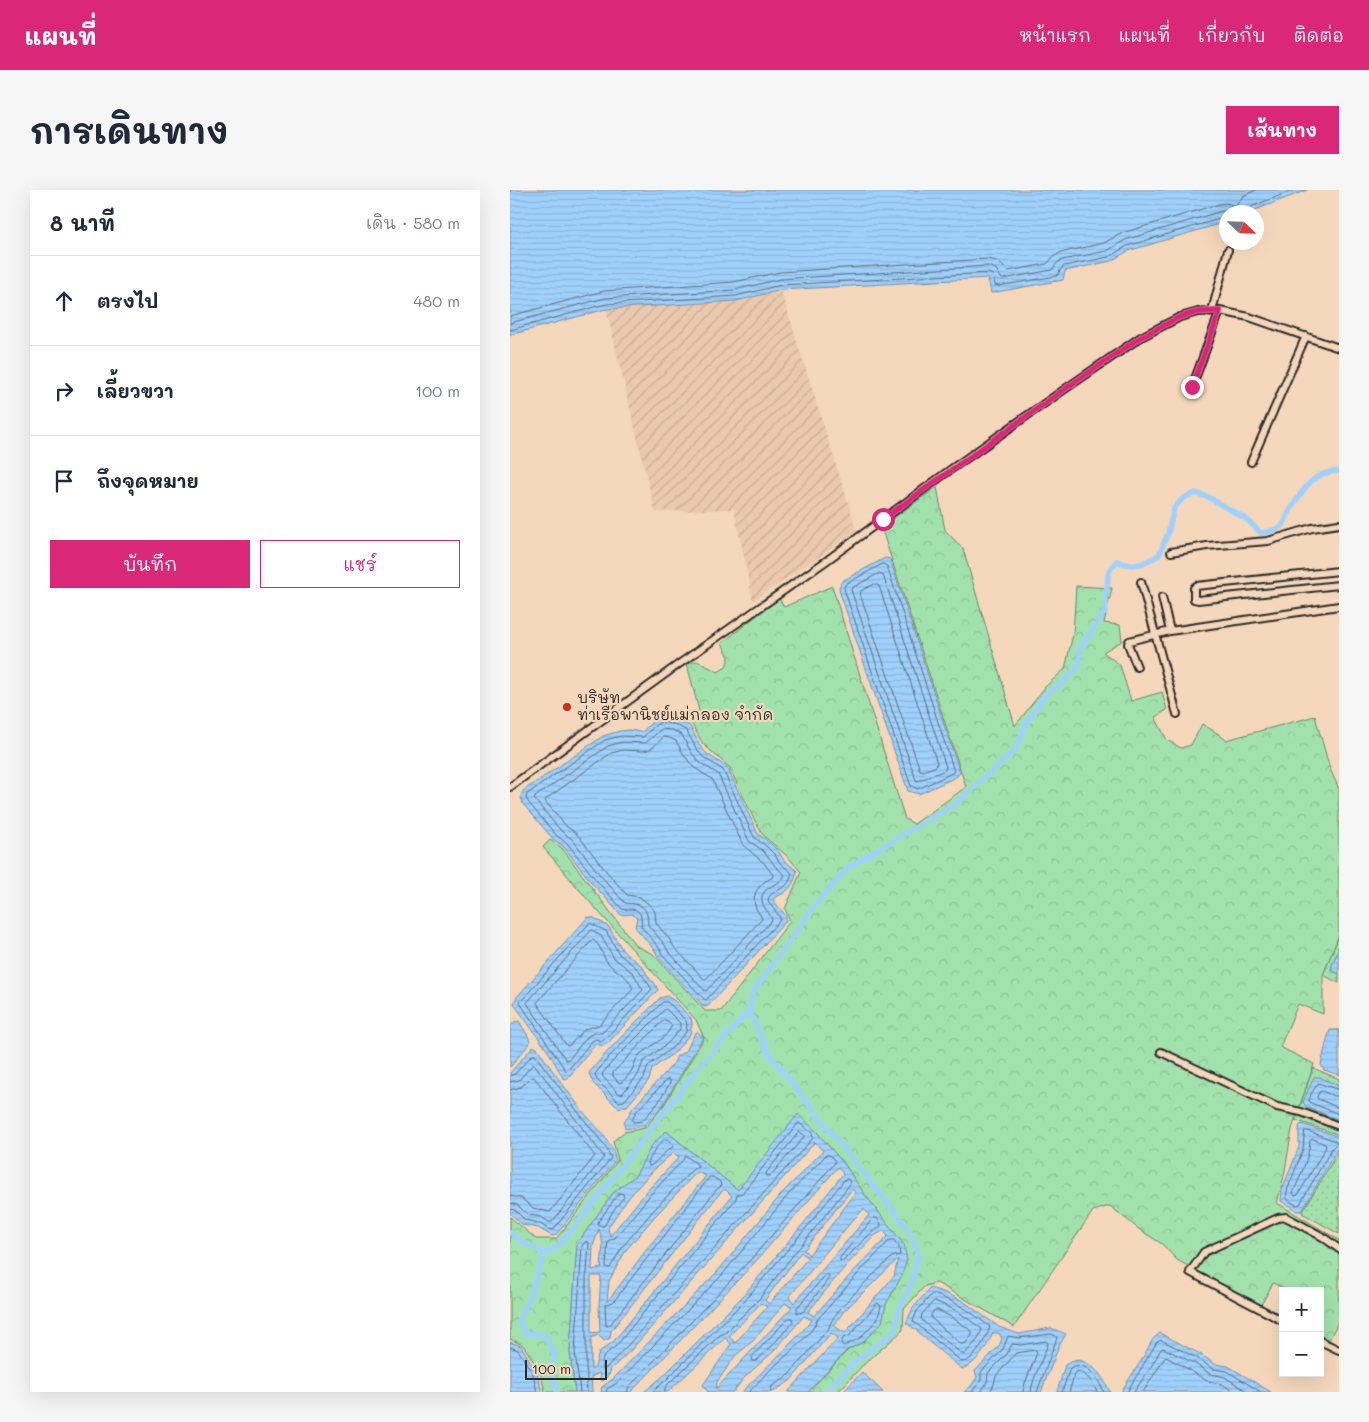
<!DOCTYPE html>
<html lang="th">
<head>
<meta charset="utf-8">
<style>
  :root { --surface:#fff; --page:#f6f6f7; --text:#1f2937; --muted:#747a83; --line:#e0e1e3; --accent:#db2777 }
  body { margin:0; font-family:Mali,"Playpen Sans Thai",sans-serif; background:var(--page); color:var(--text) }
  .controls { position:absolute; right:15px; bottom:15px; display:grid; overflow:hidden; border-radius:0px; box-shadow:0 5px 20px #0002 }
  .controls button { width:45px; height:45px; display:grid; place-items:center; padding:0; border:0; border-bottom:1px solid var(--line); background:var(--surface); color:var(--text); font:25px sans-serif }
  .compass { position:absolute; left:709px; top:15px; width:45px; height:45px; border-radius:50%; background:var(--surface); box-shadow:0 5px 20px #0002; rotate:113deg }
  .scale { position:absolute; left:15px; bottom:12px; width:82px; box-sizing:border-box; padding-left:5px; border:2px solid #2b2b2b; border-top:0; font-size:14px; line-height:18px; white-space:nowrap; color:#2b2b2b; -webkit-text-stroke:4px #f5d8bb; paint-order:stroke }
  .stop { position:absolute; width:15px; height:15px; margin:-11px; border:4px solid #db2777; border-radius:50%; background:#fff }
  .stop.end { background:#db2777; border-color:#fff; box-shadow:0 1px 5px #0008 }
  .list { margin:0; padding:0; list-style:none }
  h2 { display:flex; justify-content:space-between; align-items:center; height:65px; margin:0; padding:0 20px; font-size:21px }
  h2 small { font-size:16px; font-weight:400; color:var(--muted) }
  .list li { display:grid; grid-template-columns:32px 1fr auto; gap:15px; align-items:center; box-sizing:border-box; height:90px; padding:0 20px; border-top:1px solid var(--line) }
  .list b { display:block; font-size:19px; white-space:nowrap }
  .list em { font-size:16px; font-style:normal; color:var(--muted) }
  .actions { display:flex; gap:10px; padding:15px 20px }
  .actions a { flex:1; padding:11px 0; border:1px solid var(--accent); border-radius:0px; text-align:center; font-size:18px; color:var(--accent) }
  .actions .main { background:var(--accent); color:#fff }
  .icon { flex:none; width:28px; height:28px; fill:none; stroke:currentColor; stroke-width:2; stroke-linecap:round; stroke-linejoin:round }
  .map { position:relative; flex:none; width:829px; height:1202px; overflow:hidden; border-radius:0px }
  header { display:flex; align-items:center; gap:30px; box-sizing:border-box; height:70px; padding:0 25px; background:var(--accent); color:#fff }
  header strong { font-size:24px }
  nav { display:flex; gap:28px; margin-inline-start:auto; font-size:18px }
  .intro { display:flex; align-items:center; justify-content:space-between; box-sizing:border-box; height:120px; padding:0 30px }
  h1 { margin:0; font-size:35px }
  .button { padding:12px 22px; border-radius:0px; background:var(--accent); color:#fff; font-size:18px; font-weight:700 }
  main { display:flex; gap:30px; padding:0 30px }
  aside { flex:1; background:var(--surface); border-radius:0px; box-shadow:0 5px 20px #0002 }
  .map>svg:first-child { display:block }
  .industrial { fill:url(#industrial-furrows) }
  .grass { fill:url(#grass-dots); stroke:#66866c }
  .forest { fill:url(#forest-crowns); stroke:#66866c }
  .water { fill:url(#water-rules); stroke:#718fa8; fill-rule:evenodd }
  .lines { fill:none; stroke-linecap:round; stroke-linejoin:round }
  .shore { stroke:#5a6d7f; stroke-width:1 }
  .canal { stroke:#a0d1fc; stroke-width:5.5 }
  .minor-casing { stroke:#2b2b2b; stroke-width:10 }
  .minor { stroke:#f5d8bb; stroke-width:6 }
  .route { stroke:#db2777; stroke-width:6 }
  .poi-dot { fill:#c8321e; stroke:#f5d8bb; stroke-width:2 }
  .labels { text-anchor:middle; stroke-width:4.5; stroke-linejoin:round; paint-order:stroke }
  .poi-label { font-size:15px; fill:#2b2b2b; stroke:#f5d8bb; text-anchor:start }
</style>
</head>
<body>
<header>
<strong>แผนที่</strong>
<nav><a>หน้าแรก</a><a>แผนที่</a><a>เกี่ยวกับ</a><a>ติดต่อ</a></nav>
</header>
<div class="intro"><h1>การเดินทาง</h1><a class="button">เส้นทาง</a></div>
<main>
<aside>
<h2>8 นาที<small>เดิน · 580 m</small></h2>
<ul class="list">
<li><svg class="icon" aria-label="ahead" viewBox="0 0 24 24"><path d="M12 20V5M6 11l6-6 6 6"/></svg><div><b>ตรงไป</b></div><em>480 m</em></li>
<li><svg class="icon" aria-label="right" viewBox="0 0 24 24"><path d="M7 20v-9h11M14 6l5 5-5 5"/></svg><div><b>เลี้ยวขวา</b></div><em>100 m</em></li>
<li><svg class="icon" aria-label="arrive" viewBox="0 0 24 24"><path d="M6 21V4h12l-3 4 3 4H6"/></svg><div><b>ถึงจุดหมาย</b></div></li>
</ul>
<div class="actions"><a class="main">บันทึก</a><a>แชร์</a></div>
</aside>
<div class="map">
<svg width="829" height="1202" viewBox="0 0 829 1202">
  <defs>
    <pattern id="industrial-furrows" width="10" height="10" patternUnits="userSpaceOnUse" patternTransform="scale(1.25)"><rect width="10" height="10" fill="#eac9ad"/><path d="M-1 1l2-2M0 10L10 0M9 11l2-2" fill="none" stroke="#c9ad95"/></pattern>
    <pattern id="grass-dots" width="8" height="8" patternUnits="userSpaceOnUse" patternTransform="scale(1.25)"><rect width="8" height="8" fill="#a1e2ac"/><path d="M2 2h.1M6 6h.1" fill="none" stroke="#8bc294" stroke-width="1.8" stroke-linecap="round"/></pattern>
    <pattern id="forest-crowns" width="20" height="18" patternUnits="userSpaceOnUse" patternTransform="scale(1.25)"><rect width="20" height="18" fill="#a1e2ac"/><path d="M2 6a3 3 0 1 1 6 0M12 15a3 3 0 1 1 6 0" fill="none" stroke="#8bc294"/></pattern>
    <pattern id="water-rules" width="6" height="5" patternUnits="userSpaceOnUse" patternTransform="scale(1.25)"><rect width="6" height="5" fill="#a0d1fc"/><path d="M0 2.5h6" fill="none" stroke="#8ab4d8"/></pattern>
  </defs>
  <rect width="100%" height="100%" fill="#f5d8bb"/>
  <filter id="ink" filterUnits="userSpaceOnUse"><feTurbulence type="fractalNoise" baseFrequency=".02" numOctaves="2"/><feDisplacementMap in="SourceGraphic" scale="10" xChannelSelector="R" yChannelSelector="G"/><feConvolveMatrix kernelMatrix="1 2 1 2 8 2 1 2 1" color-interpolation-filters="sRGB"/></filter>
  <g filter="url(#ink)">
    <path class="industrial" d="M271 100 347 341 243 411 224 319 145 322 96 119 226 111Z"/>
    <path class="grass" d="M829 745V759L823 772 821 780 829 784V793L813 785Z
      M803 878 829 889V896L809 887 796 917 829 930V945L785 930Z
      M829 960V1044L792 1023Z"/>
    <path class="forest" d="M427 297 435 340 453 359 505 536 535 497 555 479 563 444 566 396 602 398 594 433 610 435 612 451 593 462 610 475 621 511 652 502 657 520 645 527 657 550 671 558 681 555 692 534 707 543 716 550 805 526 820 579 829 599V745L813 785V824L788 814 770 857 804 874 782 939 774 986 767 1013 829 1050V1130L819 1150 810 1145V1101H779L763 1093 751 1115 667 1070 652 1054 630 1040 600 1016 583 1021 504 1137 427 1093 415 1096 394 1119 393 1140 351 1177 328 1202H298L338 1160 353 1152 372 1132 376 1114 391 1087 394 1055 356 1006 335 975 305 940 228 1000 156 941 142 955 126 985 103 1003 67 1054 60 1162 65 1202H35L30 1181 13 1155 0 1149V1027L26 1049H46L108 970 103 951 114 942 135 938 154 915 194 848 186 830 79 711 33 657 40 650 52 658 126 756 143 764 195 821H211L280 731 275 719 291 682 279 668 253 645 245 631 219 577 193 554 180 531 190 525 177 474 187 471 208 482 216 477 219 467 212 453 269 408 274 417 322 396 395 629 404 634 456 597 371 337Z"/>
    <path class="water" d="M0 0H797L740 22H716V32L618 61 601 71 555 81 553 90 481 103 478 88 271 100 226 111 96 119 0 145Z
      M375 368 380 369 450 583 446 587 409 604 398 601 330 403 329 397 332 391Z
      M150 527 165 529 180 536 190 556 197 564 217 577 248 644 259 652 269 662 273 669 287 681C284 694 279 703 265 707L263 710 276 726V731L198 816 194 817 147 766 146 762 125 737 127 728 122 724 111 725 82 693 53 656 44 650 13 614 11 607 13 601 93 546 110 541 119 540 132 542 144 530Z
      M78 727 84 728 99 737 113 761 132 776 141 791 144 792 148 800 98 853 93 856 86 854 57 889 53 888 40 864 4 814 6 808Z
      M829 759V784L821 780 823 772Z
      M157 806 166 812 181 828 182 834 180 844 165 862 142 879 139 890 117 916 109 919 83 893 79 883C101 856 126 832 150 808Z
      M9 831 19 848 20 853 0 877V837L4 832Z
      M820 840H829V885L814 880 811 875C814 863 816 852 820 840Z
      M188 842 192 846V849L152 916 134 936 115 939 114 933 122 919 164 873 167 866 176 861 185 843Z
      M23 856 27 858C41 879 56 899 71 919 83 934 102 950 106 970L46 1045 42 1046 28 1038 13 1035 0 1023V883Z
      M804 887H809L829 896V930L796 917 793 912Z
      M288 924 305 940 335 975 356 1006 394 1055 397 1070 391 1087 376 1114 372 1132 353 1152 337 1160 298 1202H278L328 1148 321 1143 280 1191 263 1202H232C255 1178 280 1156 302 1130L294 1126 265 1160 234 1188 223 1202H198L193 1195 221 1154 215 1148 158 1202H134L152 1187 233 1106 298 1028 333 984 328 977 246 1071 121 1202H91L92 1197 103 1189 208 1081 274 1001 313 961 305 952 122 1159 101 1179 99 1185 91 1192 89 1183 81 1187 82 1202H65L60 1162 67 1054 103 1003 126 985 142 955 156 941 228 1000ZM163 963 169 967 137 1001 100 1046 98 1038C115 1010 137 984 163 963ZM187 982 196 986 140 1055 97 1112 99 1091 116 1060 146 1025ZM215 999 222 1006 103 1152 89 1162 85 1177 81 1180V1148L88 1145 94 1151 100 1148 101 1141 210 1003ZM342 999 346 1002 299 1065 294 1060ZM354 1019 359 1025 284 1113 279 1107 341 1032ZM89 1039 93 1054 91 1078 82 1080 83 1056ZM373 1041 378 1046 341 1084 304 1126 298 1122 334 1078 364 1046ZM291 1062 298 1068 259 1114 255 1110ZM388 1069 384 1086 335 1143 324 1136 333 1122ZM81 1086H91L89 1116 90 1142 81 1143ZM251 1113 257 1117 225 1153 219 1146ZM275 1113 282 1117 206 1199 207 1192 225 1166 243 1151Z
      M792 934 829 947V956L792 1021H787L771 1011 772 1000 789 957V936Z
      M420 1098 433 1102 453 1111 489 1137 509 1144 541 1138 556 1144 549 1156 531 1202H454L462 1195 467 1187 465 1181 489 1156 492 1149 489 1143H483C477 1157 468 1173 452 1179L419 1152 405 1139 396 1133 403 1118Z
      M650 1143 690 1164 705 1174 718 1176 761 1202H613L612 1200 631 1171 643 1149Z
      M0 1152 11 1156 27 1182 32 1202H0Z
      M570 1170C586 1176 593 1187 600 1202H547L555 1175 563 1171Z
      M352 1182 373 1202H333Z"/>
    <g class="lines">
      <path class="shore" d="M740 22 741 18 743 16 784 0
        M0 126 94 101 224 92 270 82 477 69 487 71 498 81 537 74 543 67 550 63 594 53 612 43 709 14 716 13 726 16 733 6 746 0
        M0 133 95 108 225 100 270 89 478 76 486 79 491 88 493 89 542 80 547 73 552 70 597 61 615 50 712 21H717L721 22
        M0 140 96 114 226 106 271 95 478 83 483 85 485 95 488 96 547 86 551 79 554 76 599 67 617 56 716 27
        M373 374 377 376 444 581 442 583 408 599 401 596 335 402 334 397 336 394Z
        M370 383 373 385 436 577 435 580 408 591 406 590 341 400 342 398Z
        M365 394 369 396 427 573 426 576 413 581 410 580 350 404 351 401Z
        M151 532 164 534 176 540 186 558 193 567 213 580 244 647 256 656 265 665 269 672 282 683C278 703 265 696 258 709L259 713 270 727V730L196 810 194 809 152 764 150 759 131 736C132 729 132 719 121 719 118 719 115 720 112 719L86 690 57 653 47 646 18 612 16 608 17 604 95 550 111 546 133 547 146 535Z
        M152 539 162 540 172 545 181 562 189 572 208 584 239 651 252 660 260 669 265 676 275 685C270 696 258 694 253 704 248 715 260 721 262 730L196 801 194 800 158 761 155 755 138 735C138 716 131 714 115 713L91 686 62 649 51 641 24 609 25 607 98 556 112 552 135 553Z
        M154 547 160 548 166 551 174 565 183 577 202 589 233 655 254 673 263 685 262 688C250 692 240 705 246 718 248 723 251 725 252 729L196 789H194L164 757 160 750 146 733 145 722 141 716 130 707 117 705 96 681 67 644 56 636 35 611 36 609 101 563 113 560 132 561 138 560 143 557Z
        M80 733 96 741 109 764 128 779 142 799 95 849 92 851 86 849 82 851 58 880 56 881 10 813Z
        M82 740 91 746 104 768 123 783 133 800 92 843H84L78 846 59 869 56 870 17 813Z
        M83 750C91 754 92 766 98 773 107 783 118 784 123 799L89 835 75 839 60 855 57 856 27 813Z
        M153 812H157L162 816 176 831 177 835 176 842 162 858 138 876 134 888 114 911 109 912 87 890 85 884 99 867Z
        M156 819 170 833V839L158 853 133 872 128 885 112 904H109L93 887 92 884 103 871 154 820Z
        M154 830 158 831 162 835C157 849 140 856 129 865 125 870 125 874 122 880 120 884 115 889 112 892L109 893 103 886V883Z
        M0 886 5 884 22 865H25L68 922 96 957 101 968 43 1040 38 1039 29 1033 15 1030 5 1020 0 1019
        M158 889 160 890V893L148 913 132 931 123 932 122 930 126 922Z
        M0 892 9 890 22 875H25L94 967 42 1032H39L31 1027 19 1025 7 1015 0 1013
        M0 900 11 897 21 887H24L85 966 40 1022 23 1018 11 1008 0 1006
        M829 900 808 893 801 904 799 911 801 913 829 924
        M829 906H824L812 901 809 902 807 907 808 909 829 918
        M289 933 302 943 303 948 118 1155 95 1179H92C90 1165 98 1163 107 1155L225 1010 227 1005 232 1003Z
        M795 941H798L825 951 827 953 822 958 790 1014 787 1015C779 1011 775 1011 777 1001L793 959Z
        M290 942 294 945V947L260 986H257L256 983 288 943Z
        M155 949H157L163 954V957L159 959 142 975 139 976 138 972 146 958Z
        M803 949 815 954 816 957 788 1005 785 1006 783 1003C790 986 799 969 800 951Z
        M176 966 187 974 188 977 183 979 142 1022 113 1056 100 1078H97L96 1076 98 1051 105 1048 141 1004 172 971Z
        M200 987H203L210 992 211 996 206 1000 99 1136H96L95 1115 103 1112Z
        M110 1003 113 1004 114 1007 105 1018 94 1036H89L88 1032 106 1007Z
        M364 1028H367L371 1034V1036L361 1043 333 1071H330V1068Z
        M317 1084 319 1086V1088L294 1121 290 1123H287V1118Z
        M423 1104C444 1110 463 1123 480 1137 477 1147 464 1172 452 1172L403 1131 407 1121 421 1105Z
        M425 1111 447 1121 472 1139 468 1149 455 1164H452L426 1143 411 1129 412 1124 423 1112Z
        M368 1113 371 1116 367 1130 350 1148 334 1156 332 1155 331 1153 333 1148 339 1146Z
        M425 1120H428L443 1128 462 1141V1145L455 1154H451L421 1128V1125Z
        M279 1128H282L283 1132 262 1156 246 1171H243L242 1167Z
        M0 1157 8 1160 23 1184 27 1202
        M70 1202 65 1162 72 1056 76 1051 79 1053 77 1082 76 1087V1178C78 1185 76 1194 77 1202
        M96 1202 97 1199 107 1193 212 1085 278 1005 316 965H320L325 971 324 974 242 1068 119 1197 117 1202
        M142 1202 155 1191 236 1109 301 1032 335 989H338L340 992V994L290 1057 287 1060 250 1108 215 1143 210 1145 158 1194 155 1198V1202
        M239 1202C245 1196 250 1190 256 1184 269 1171 302 1146 307 1130L345 1087 380 1050H384L389 1057 390 1065 382 1067C368 1081 321 1122 319 1138L277 1187 262 1196 260 1202
        M462 1202 471 1190V1182L493 1159 498 1146 509 1148 541 1144 546 1146 547 1148 527 1202
        M471 1202 477 1192 478 1183 497 1164 502 1154 511 1155 536 1151 538 1153C534 1167 522 1189 521 1202
        M480 1202 484 1194 486 1186 506 1163 526 1160 527 1163 515 1193 513 1202
        M552 1202 560 1178C576 1168 588 1189 594 1202
        M559 1202 565 1183 568 1181C578 1185 583 1193 587 1202
        M617 1202 647 1152 651 1150 687 1168 703 1179 717 1181 751 1202
        M624 1202 641 1177 651 1159 653 1158 684 1173 700 1184 715 1187 738 1202
        M633 1202 654 1169 656 1167 680 1180 697 1191 712 1194 724 1202"/>
      <path class="canal" d="M0 1042 10 1051 35 1063 46 1058 74 1025 190 876 239 821
        M35 1063 20 1106 9 1131 15 1143 35 1146 45 1165 41 1179 47 1202
        M315 1202 346 1171 383 1143 390 1119 403 1089 408 1064 401 1043 259 864 239 821 243 802 306 714 340 676 448 612 506 559 517 532 536 504 554 492 568 477 571 457 596 420V403L599 381 607 371C624 379 633 374 649 365L658 343 664 318 673 308 685 303 698 307 736 329 751 343C757 342 764 341 770 337 774 335 776 328 778 324 791 303 801 281 829 281"/>
      <g class="minor-casing">
        <path id="minor" d="M702 121 718 60
          M682 197 710 121
          M741 272 796 146
          M661 362 697 356 758 351 802 338 829 334
          M829 381 686 396 684 398V409L688 410 829 395
          M631 392 667 524
          M652 407 660 441
          M627 477 618 454 619 451 660 441 829 416
          M0 597 169 474 316 371 440 280 555 199 631 147 670 127 688 122 710 121 739 127 829 158
          M651 862 767 917 791 922 829 936
          M773 1131 680 1082 694 1062 768 1028 776 1027 813 1047 829 1059
          M810 1151 829 1160"/>
      </g>
      <use href="#minor" class="minor"/>
    </g>
  </g>
  <g class="lines" filter="url(#ink)">
    <path class="route" d="M373 329 555 199 631 147 670 127 688 122 710 121 682 197"/>
  </g>
  <circle class="poi-dot" cx="57" cy="517" r="5"/>
  <g class="labels">
    <g class="poi-label">
      <text x="67" y="513">บริษัท<tspan x="67" dy="17">ท่าเรือพานิชย์แม่กลอง จำกัด</tspan></text>
    </g>
  </g>
</svg>
<div class="controls">
<button>+</button>
<button>−</button>
</div>
<svg class="compass" viewBox="-18 -18 36 36"><path d="M0-13l5 13h-10z" fill="#e53935"/><path d="M0 13l5-13h-10z" fill="#747a83"/></svg>
<div class="scale">100 m</div>
<div class="stop" style="left:373px;top:329px"></div>
<div class="stop end" style="left:682px;top:197px"></div>
</div>
</main>
</body>
</html>
